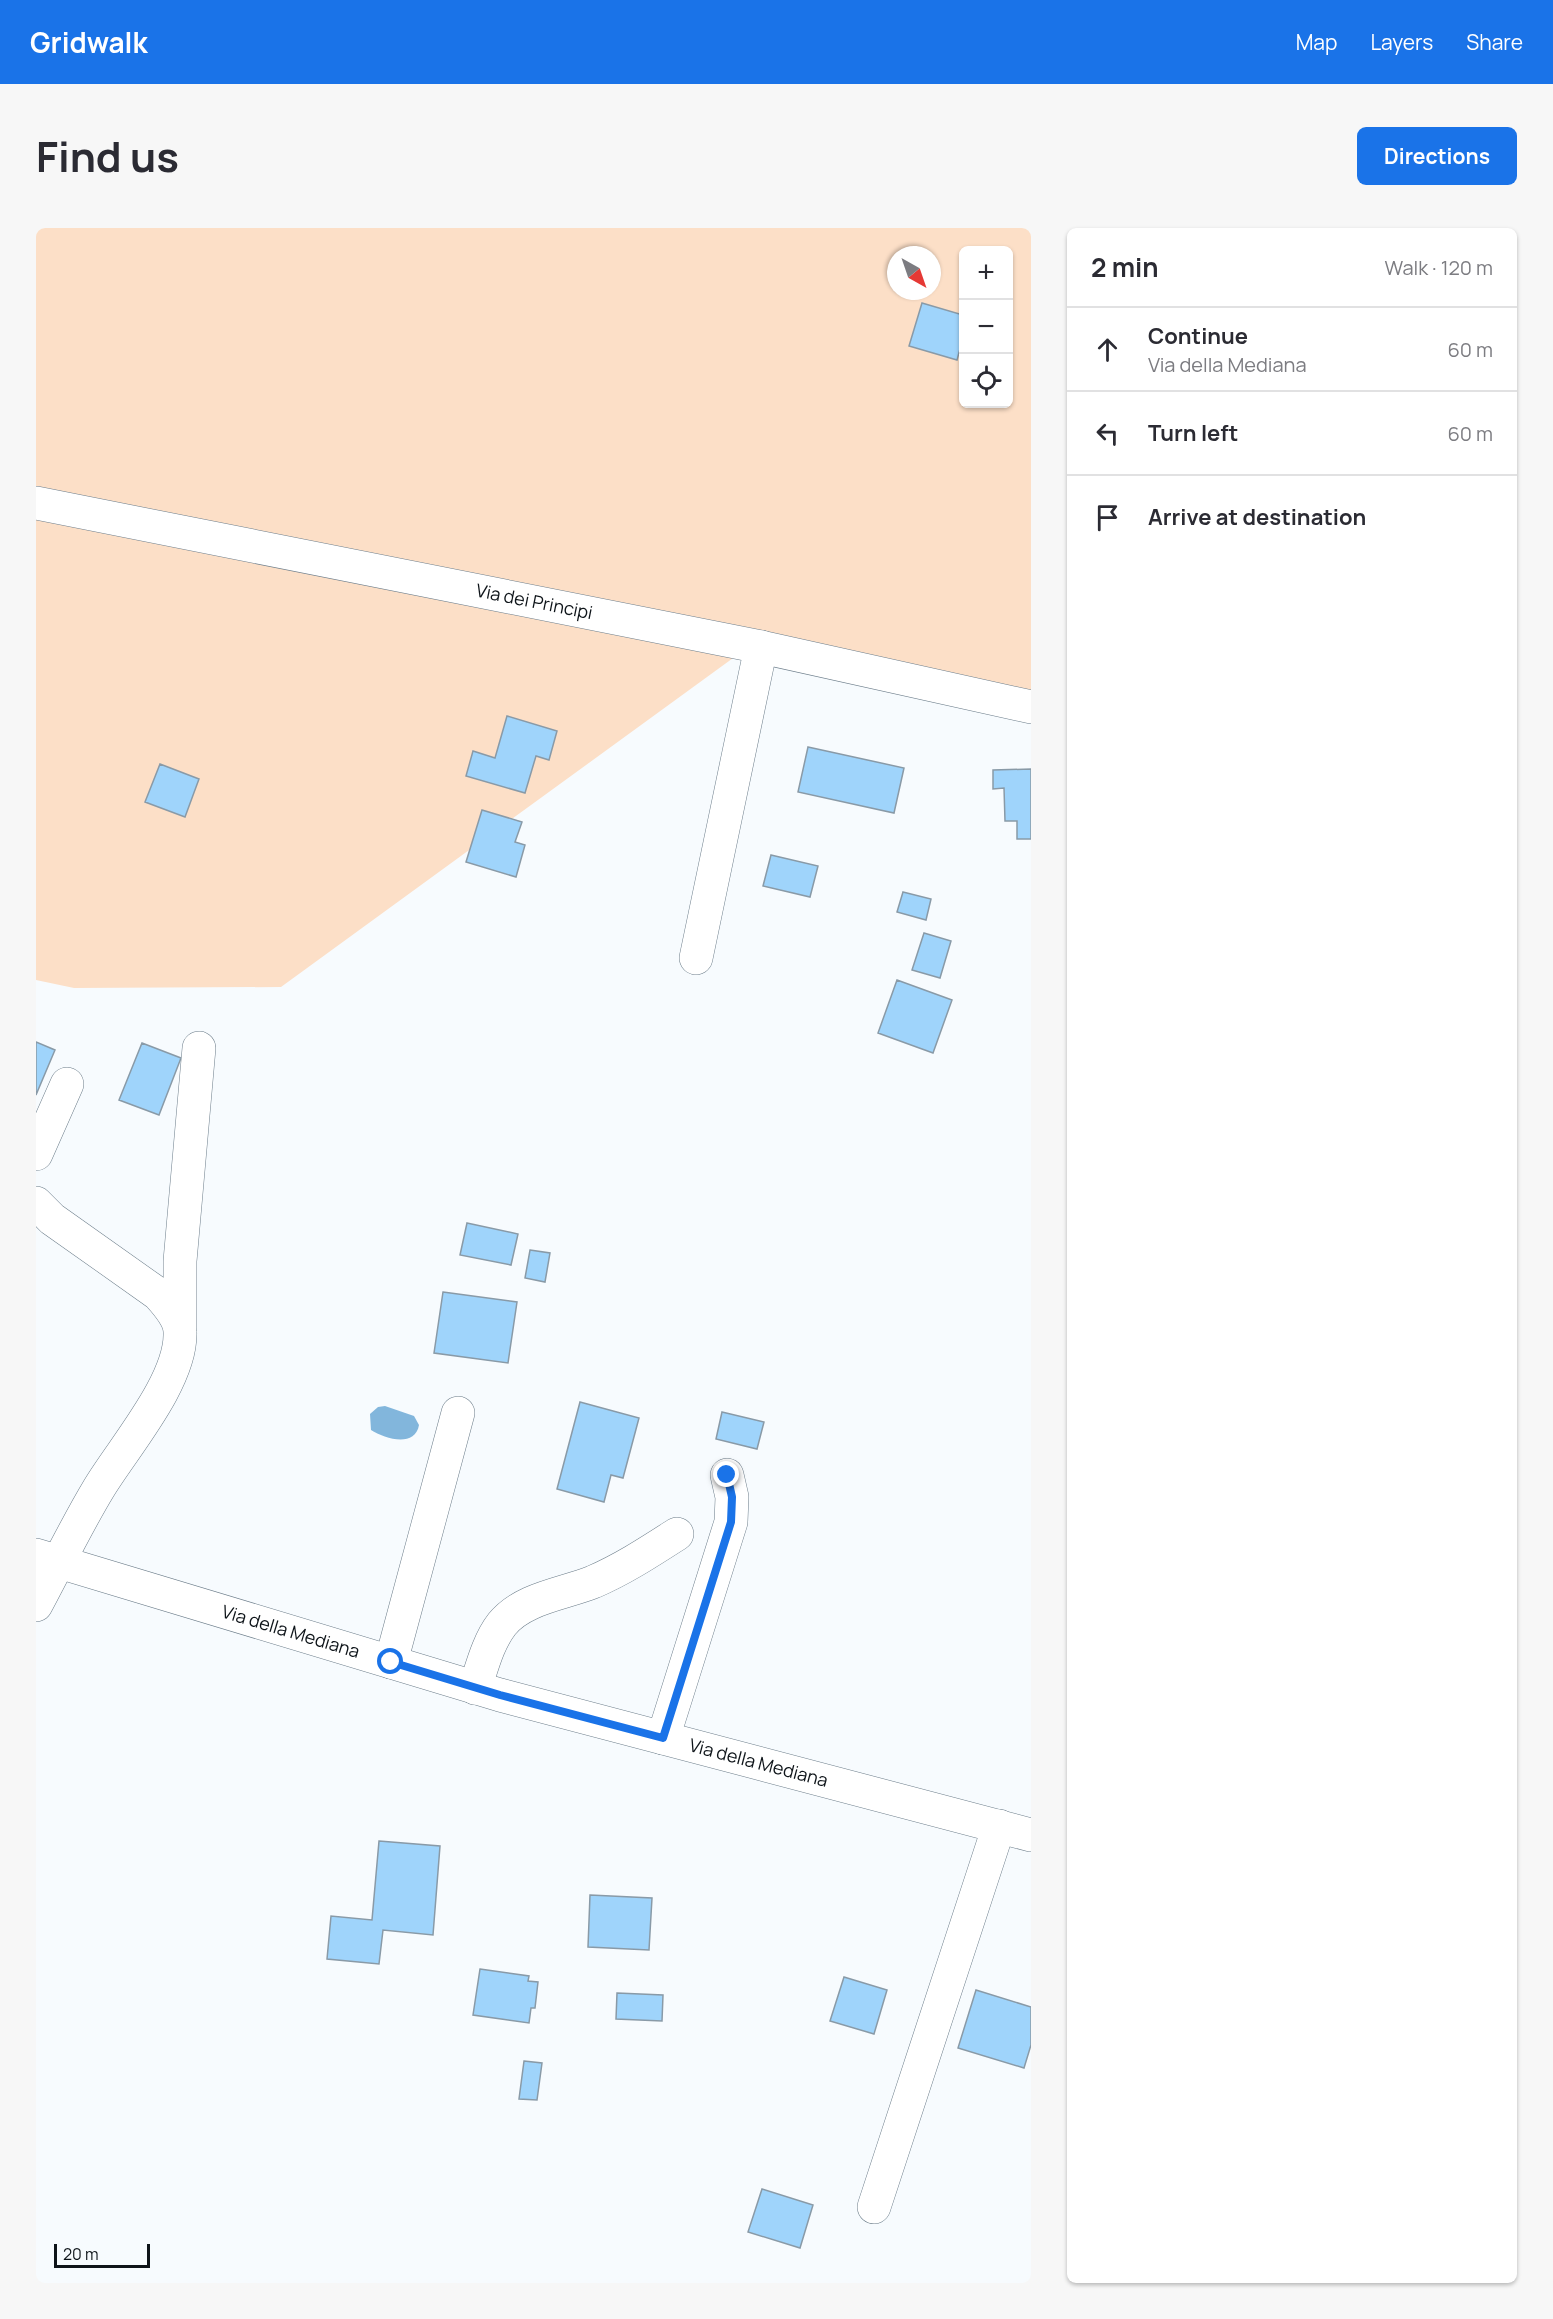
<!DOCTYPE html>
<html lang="en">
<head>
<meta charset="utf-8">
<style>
  :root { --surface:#fff; --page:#f7f7f7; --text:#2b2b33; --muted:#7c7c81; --line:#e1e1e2; --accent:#1a73e8 }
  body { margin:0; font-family:Manrope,sans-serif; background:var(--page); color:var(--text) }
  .controls { position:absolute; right:18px; top:18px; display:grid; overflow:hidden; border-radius:9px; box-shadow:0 2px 4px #0004 }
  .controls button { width:54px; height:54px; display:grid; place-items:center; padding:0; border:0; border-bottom:2px solid var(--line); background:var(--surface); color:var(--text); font:30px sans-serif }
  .compass { position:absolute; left:851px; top:18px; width:54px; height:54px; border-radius:50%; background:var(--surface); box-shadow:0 2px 4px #0004; rotate:140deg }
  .scale { position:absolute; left:18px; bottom:15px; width:96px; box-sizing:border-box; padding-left:6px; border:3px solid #0e1419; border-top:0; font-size:16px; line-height:21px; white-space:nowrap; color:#0e1419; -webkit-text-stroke:4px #f7fbfe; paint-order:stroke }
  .stop { position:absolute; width:18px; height:18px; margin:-14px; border:4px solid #1a73e8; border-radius:50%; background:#fff }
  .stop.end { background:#1a73e8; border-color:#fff; box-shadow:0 2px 6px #0008 }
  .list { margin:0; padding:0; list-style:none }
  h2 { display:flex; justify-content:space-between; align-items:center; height:78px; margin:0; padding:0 24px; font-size:26px }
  h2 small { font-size:20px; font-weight:400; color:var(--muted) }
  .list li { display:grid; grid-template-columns:39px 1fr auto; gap:18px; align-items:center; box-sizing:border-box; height:84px; padding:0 24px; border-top:2px solid var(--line) }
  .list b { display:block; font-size:22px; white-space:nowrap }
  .list p { margin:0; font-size:20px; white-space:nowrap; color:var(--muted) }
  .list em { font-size:20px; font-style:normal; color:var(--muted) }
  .icon { flex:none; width:33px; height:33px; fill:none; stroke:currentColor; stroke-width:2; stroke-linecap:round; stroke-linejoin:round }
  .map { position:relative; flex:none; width:995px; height:2055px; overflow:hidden; border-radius:9px }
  header { display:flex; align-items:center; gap:36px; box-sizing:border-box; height:84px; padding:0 30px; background:var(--accent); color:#fff }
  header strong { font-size:28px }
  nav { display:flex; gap:33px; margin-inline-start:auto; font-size:21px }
  .intro { display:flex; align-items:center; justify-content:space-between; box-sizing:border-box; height:144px; padding:0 36px }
  h1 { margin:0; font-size:42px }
  .button { padding:15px 27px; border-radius:9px; background:var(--accent); color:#fff; font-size:21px; font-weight:700 }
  main { display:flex; gap:36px; padding:0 36px }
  aside { flex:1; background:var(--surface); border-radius:9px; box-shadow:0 2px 4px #0004 }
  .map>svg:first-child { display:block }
  .green { fill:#fcdfc7; fill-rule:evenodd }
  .water { fill:#82b6dc }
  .building { fill:#9fd4fb; stroke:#899aa7; stroke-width:1.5 }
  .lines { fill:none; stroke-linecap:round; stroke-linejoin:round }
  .minor-casing { stroke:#6c7d8a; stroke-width:34 }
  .minor { stroke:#fff; stroke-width:33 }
  .route { stroke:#1a73e8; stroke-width:8 }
  .labels { text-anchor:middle; stroke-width:4.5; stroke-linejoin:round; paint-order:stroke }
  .street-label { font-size:18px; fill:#0e1419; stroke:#f7fbfe }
</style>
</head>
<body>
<header>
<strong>Gridwalk</strong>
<nav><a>Map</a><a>Layers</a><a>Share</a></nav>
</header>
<div class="intro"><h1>Find us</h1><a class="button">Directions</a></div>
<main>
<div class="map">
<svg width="995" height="2055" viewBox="0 0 995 2055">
  <rect width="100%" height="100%" fill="#f7fbfe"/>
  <path class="green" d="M0 0H995V479L715 417 245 759 38 760 0 752ZM927 22H972V176H927ZM860 27H896V63H860Z"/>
  <path class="water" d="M349 1178 378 1188 383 1197C379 1220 349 1211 335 1202L334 1186 342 1179Z"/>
  <path class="building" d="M886 75 927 87V110L921 132 873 118Z
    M471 488 521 503 513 532 500 528 489 565 430 548 437 523 459 530Z
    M772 519 868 540 858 585 762 564Z
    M124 536 163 551 149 589 109 574Z
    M995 541V611H981V593H969L968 560 957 561V542Z
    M446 582 486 594 479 614 489 617 480 649 430 634Z
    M735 627 782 638 774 669 727 658Z
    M867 664 895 671 890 692 861 684Z
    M888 705 915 713 904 750 876 742Z
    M861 752 916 772 897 825 842 805Z
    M0 814 19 822 0 867Z
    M106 815 145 830 123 887 83 872Z
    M431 995 482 1006 475 1037 424 1027Z
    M494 1022 514 1025 509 1054 489 1050Z
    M407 1064 481 1074 472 1135 398 1125Z
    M544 1174 603 1190 587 1250 575 1247 568 1274 521 1261Z
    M686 1184 728 1194 721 1221 680 1211Z
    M343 1613 404 1618 397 1707 347 1702 343 1736 291 1731 295 1688 336 1692Z
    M554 1667 616 1670 613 1722 552 1719Z
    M444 1741 493 1748 492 1753 502 1754 499 1780H495L493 1795 437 1787Z
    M808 1749 851 1762 838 1806 794 1793Z
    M940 1762 995 1779V1817L988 1840 922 1820Z
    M581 1765 627 1767 626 1793 580 1791Z
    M488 1833 506 1835 501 1872 483 1871Z
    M726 1961 777 1977 764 2020 712 2004Z"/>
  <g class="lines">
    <g class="minor-casing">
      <g id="minor">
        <path id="s1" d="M0 275 725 419 995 479"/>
        <path d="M660 730 725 419"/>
        <path d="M0 926 31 856"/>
        <path d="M0 975 16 991 122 1066C131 1076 144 1090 144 1104 146 1153 87 1220 63 1260 40 1298 21 1338 0 1377"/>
        <path d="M144 1099V1033L163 820"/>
        <path id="s2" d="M0 1327 464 1467 995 1607"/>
        <path d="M355 1434 422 1185"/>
        <path d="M439 1460C446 1439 452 1414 466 1396 487 1370 527 1366 557 1354 587 1341 613 1324 641 1306"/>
        <path d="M627 1510 695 1294 696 1269 691 1247"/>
        <path d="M838 1979 963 1598"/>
      </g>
    </g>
    <use href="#minor" class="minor"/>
  </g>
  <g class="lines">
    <path class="route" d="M355 1434 464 1467 627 1510 695 1294 696 1269 691 1247"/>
  </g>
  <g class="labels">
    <g class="street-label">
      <text dy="6" stroke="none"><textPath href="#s1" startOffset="508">Via dei Principi</textPath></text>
      <text dy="6" stroke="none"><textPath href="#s2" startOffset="266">Via della Mediana</textPath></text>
      <text dy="6" stroke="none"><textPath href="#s2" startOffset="752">Via della Mediana</textPath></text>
    </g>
  </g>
</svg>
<div class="controls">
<button>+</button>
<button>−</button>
<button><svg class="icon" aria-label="locate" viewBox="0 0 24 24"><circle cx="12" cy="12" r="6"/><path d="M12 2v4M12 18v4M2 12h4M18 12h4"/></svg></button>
</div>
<svg class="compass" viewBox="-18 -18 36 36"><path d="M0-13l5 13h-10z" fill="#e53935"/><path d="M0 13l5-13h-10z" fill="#7c7c81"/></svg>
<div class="scale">20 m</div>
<div class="stop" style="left:355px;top:1434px"></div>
<div class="stop end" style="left:691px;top:1247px"></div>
</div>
<aside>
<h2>2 min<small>Walk · 120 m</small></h2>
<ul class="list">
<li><svg class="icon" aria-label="ahead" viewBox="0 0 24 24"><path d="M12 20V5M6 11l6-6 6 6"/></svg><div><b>Continue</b><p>Via della Mediana</p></div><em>60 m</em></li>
<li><svg class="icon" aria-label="left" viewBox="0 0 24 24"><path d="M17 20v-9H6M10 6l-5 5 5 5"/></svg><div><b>Turn left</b></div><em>60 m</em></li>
<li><svg class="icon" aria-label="arrive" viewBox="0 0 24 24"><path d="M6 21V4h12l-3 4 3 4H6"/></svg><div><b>Arrive at destination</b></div></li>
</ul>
</aside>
</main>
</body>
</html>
